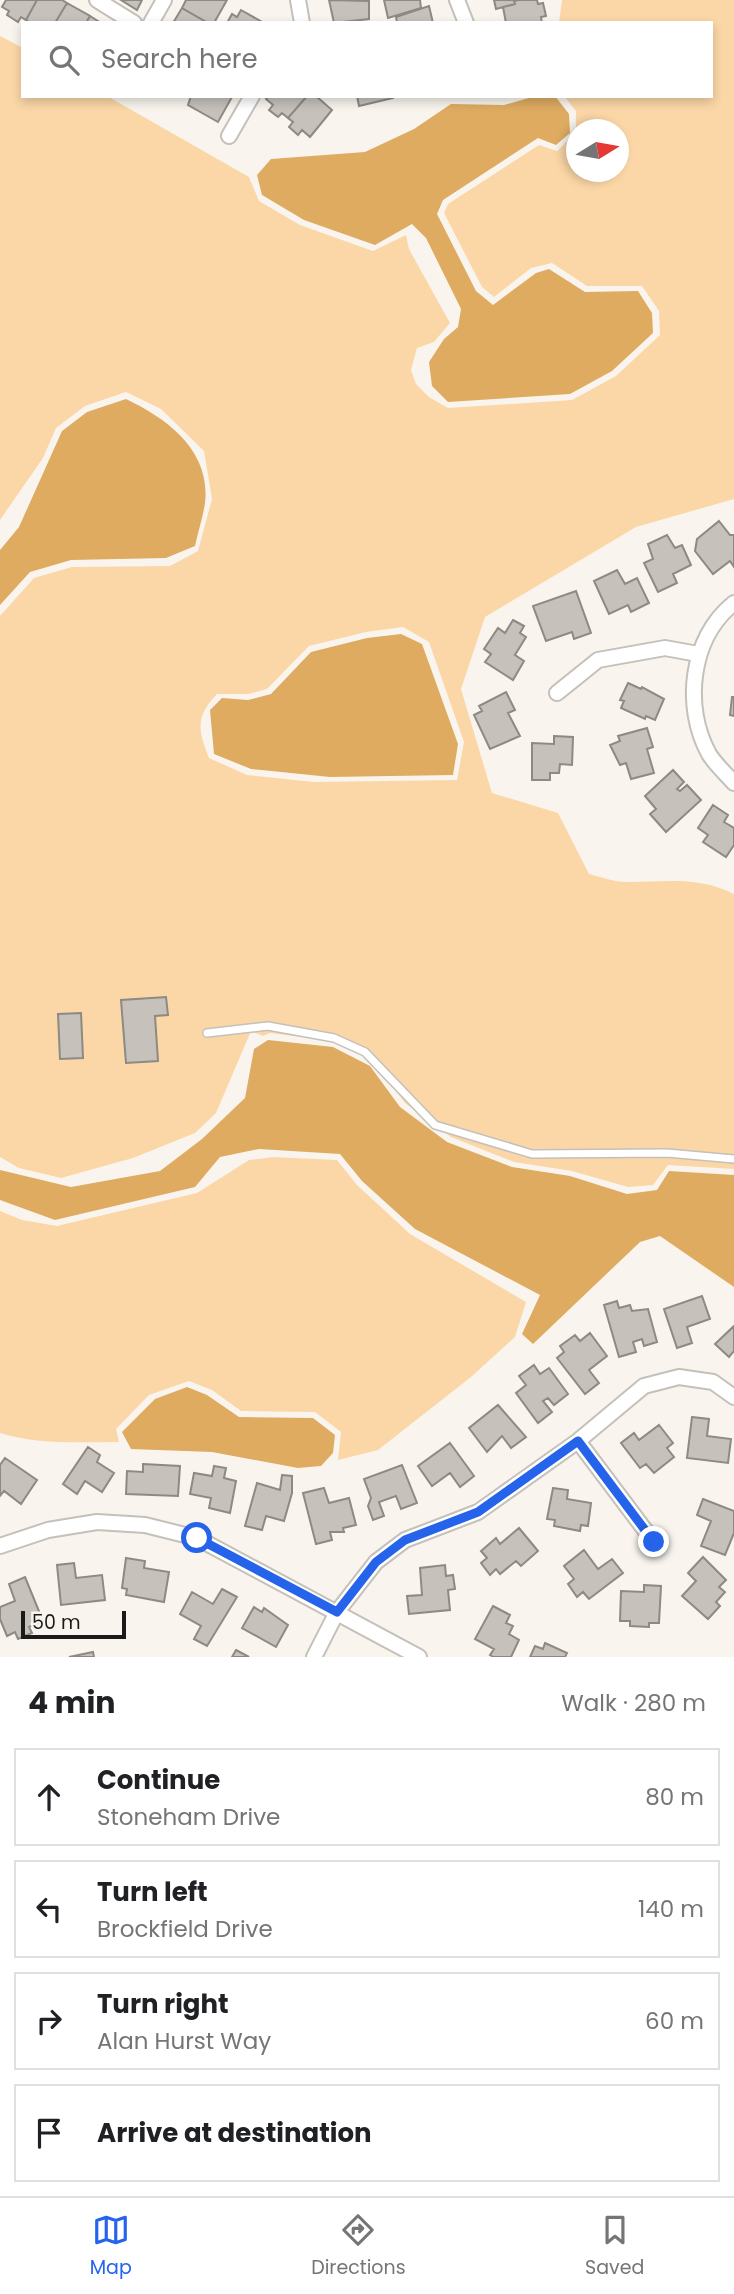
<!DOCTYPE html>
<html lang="en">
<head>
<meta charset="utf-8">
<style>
  :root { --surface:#fff; --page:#f6f6f6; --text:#202124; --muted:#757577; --line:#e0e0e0; --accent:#2563eb }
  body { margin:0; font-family:Poppins,sans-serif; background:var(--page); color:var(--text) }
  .compass { position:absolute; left:566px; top:119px; width:63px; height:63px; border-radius:50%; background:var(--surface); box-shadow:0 4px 10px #0003; rotate:79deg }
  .scale { position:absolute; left:21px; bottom:18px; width:105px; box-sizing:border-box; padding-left:7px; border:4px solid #1c1a18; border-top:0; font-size:19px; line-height:24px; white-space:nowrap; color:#1c1a18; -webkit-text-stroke:5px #f9f5ee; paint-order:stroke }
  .stop { position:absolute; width:21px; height:21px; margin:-16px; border:5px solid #2563eb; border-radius:50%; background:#fff }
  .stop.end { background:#2563eb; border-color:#fff; box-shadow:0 2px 7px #0008 }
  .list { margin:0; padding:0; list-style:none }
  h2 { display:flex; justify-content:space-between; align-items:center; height:91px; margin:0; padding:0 28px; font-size:30px }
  h2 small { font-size:23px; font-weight:400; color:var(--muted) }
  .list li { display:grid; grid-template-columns:46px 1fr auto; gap:21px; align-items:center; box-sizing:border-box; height:98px; margin:0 14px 14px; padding:0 14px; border:2px solid var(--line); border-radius:0px }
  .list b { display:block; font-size:26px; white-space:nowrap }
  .list p { margin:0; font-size:23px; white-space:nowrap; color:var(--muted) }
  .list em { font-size:23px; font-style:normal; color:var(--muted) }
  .icon { flex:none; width:38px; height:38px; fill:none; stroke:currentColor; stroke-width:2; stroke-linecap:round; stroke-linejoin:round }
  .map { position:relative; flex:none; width:734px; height:1657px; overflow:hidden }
  .search { position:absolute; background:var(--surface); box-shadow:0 4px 10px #0003; left:21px; right:21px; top:21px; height:77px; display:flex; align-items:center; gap:18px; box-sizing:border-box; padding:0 24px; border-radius:0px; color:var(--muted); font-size:26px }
  .sheet { height:539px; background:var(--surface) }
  nav { display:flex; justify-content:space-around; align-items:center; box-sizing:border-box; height:98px; border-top:2px solid var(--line); background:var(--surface); font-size:19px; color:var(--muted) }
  nav a { display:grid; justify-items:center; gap:4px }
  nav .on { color:var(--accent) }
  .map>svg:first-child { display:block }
  .green { fill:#fbd7a7; fill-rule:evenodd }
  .water { fill:#deab61 }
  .building { fill:#c6c1bb; stroke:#8d8983; stroke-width:2 }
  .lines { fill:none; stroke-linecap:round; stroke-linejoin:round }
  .lane-casing { stroke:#c4c0ba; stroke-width:10 }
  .street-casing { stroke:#c4c0ba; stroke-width:18 }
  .lane { stroke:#fff; stroke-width:7 }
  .street { stroke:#fff; stroke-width:14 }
  .route { stroke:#2563eb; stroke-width:9 }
</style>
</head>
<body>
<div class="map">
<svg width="734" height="1657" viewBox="0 0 734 1657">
  <rect width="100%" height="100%" fill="#f9f5ee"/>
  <path class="green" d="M562 0H734V499L636 527 485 617 461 689 492 793 558 813 589 874C601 877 614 882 627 882 664 882 699 876 734 894V1169L668 1165 653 1185 628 1187 572 1171 514 1162 451 1137 405 1103 373 1060 334 1041 270 1033 263 1036 251 1031 216 1113 195 1133 133 1158 61 1178 19 1168 0 1157V616L34 578 72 567 170 566 198 551 212 499 204 451 161 409 126 392 85 406 56 428 43 458 0 520V36L23 48V96H107L249 177 259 201 300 225 373 251 406 235 409 249 450 323 434 342 417 348 411 370 416 384 429 397 448 408 572 400 616 376 660 335 659 311 642 286H587L552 263 531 268 494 297 482 287 444 213 448 204 539 145 557 151 576 133V172H618V130H576V133V111L564 96H711V23H559ZM403 627 429 642 464 742 457 780 314 782 247 775 209 758C198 730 195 717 217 694H248L267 689 309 646 366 632Z
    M273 1157 337 1160 357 1185 410 1234 526 1302 515 1337 471 1377 378 1450 338 1460 341 1432 315 1412 241 1411 212 1390 189 1381 149 1395 116 1429 119 1442C79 1442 39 1445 0 1433V1211L22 1220 57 1226 197 1193 249 1160Z"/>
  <path class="water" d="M536 96H555L569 114 570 133 556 145 538 138 443 200 437 214 476 291 493 305 536 273 549 269 585 292 638 291 652 313 653 333 612 371 570 394 448 402 432 386 429 362 444 339 458 327 461 309 426 238 412 224 375 245 304 220 262 195 257 175 271 159 365 152 414 129 451 104 504 105Z
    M126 399C168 419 211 451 205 503 203 517 198 532 195 546L166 558 71 560 30 572 0 605V550L19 527 62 431 87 412Z
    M401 634 422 644 458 744 453 775 330 777 251 769 214 754 210 710 222 698 248 700 271 694 311 652 367 638Z
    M268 1040 333 1047 370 1066 400 1107 447 1142 512 1167 570 1176 627 1194 657 1190 669 1171 734 1175V1287L660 1236 640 1242 533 1344 522 1334 540 1295 415 1229 362 1181 340 1154 259 1149 220 1157 195 1187 55 1220 0 1200V1170L71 1187 160 1171 202 1139 245 1098 254 1049Z
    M187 1387 207 1395 239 1417 313 1418 335 1435 333 1453 321 1466 298 1468 212 1452 131 1449 122 1432 155 1399Z"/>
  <path class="building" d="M6 0H37L26 20 21 17 18 22 7 15 9 11 2 7Z
    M37 0H62L67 3 55 23H30L26 20Z
    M121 0H142L137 10Z
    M186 0H227L214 23H208L182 8Z
    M329 0 369 1V19L334 23Z
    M384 0H420L421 8 388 18Z
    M494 0H519L514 1 515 4 496 9Z
    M537 0 538 4 543 3 546 16 541 17 542 23H506L503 7 515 4 514 1 519 0Z
    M67 3 90 16 86 23H55Z
    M429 6 433 23H397L396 17Z
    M182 8 208 23H173Z
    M241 10 264 23H227L232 14 237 17Z
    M90 16 101 23H86Z
    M191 96H230L232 97 218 122 188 105Z
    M269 96H307L288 118 282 113 278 117 269 110 273 105 266 99Z
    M307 96H316L332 110 310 137 302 130 298 135 289 127 293 122 288 118Z
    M357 96H393V98L359 106Z
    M719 521 730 535H734V567L730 561 713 574 695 551 697 539Z
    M667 535 675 548 682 545 691 565 673 574 677 583 658 592 644 563 653 559 648 544Z
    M617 570 625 584 637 578 649 603 631 612 628 605 609 614 594 581Z
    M576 591 591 633 574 639 572 632 546 641 533 606Z
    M513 620 524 626 520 633 526 637 515 655 524 661 513 680 485 662 491 654 484 649 498 628 505 633Z
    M628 683 641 689 642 687 664 699 655 720 646 716 645 719 621 708 624 701 620 700Z
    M506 692 515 710 508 713 520 736 490 749 474 715 482 711 479 706Z
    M732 697H734V716L730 715Z
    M647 728 653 747 647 749 654 773 631 779 626 763 620 765 610 745 620 741 618 736Z
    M554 736 573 737 572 765 560 764 559 773H550V780H532V743L554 744Z
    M673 770 684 782 677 789 680 791 687 785 701 800 666 832 650 814 656 809 645 796Z
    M713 805 728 815 724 822 734 828V845L726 857 703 842 708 835 698 828Z
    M166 997 168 1015 155 1016 158 1061 126 1063 121 1000Z
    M81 1013 83 1058 60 1059 58 1014Z
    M702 1296 710 1319 687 1327 692 1343 677 1348 664 1309Z
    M617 1301 619 1308 630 1305 632 1311 648 1309 657 1342 644 1346 642 1339 633 1342 636 1352 619 1357 604 1305Z
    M734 1326V1351L729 1357 715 1344Z
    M590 1333 607 1356 589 1370 599 1383 585 1394 557 1358 564 1352 560 1346 575 1335 580 1341Z
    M534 1365 540 1374 549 1368 568 1394 554 1405 548 1398 543 1401 552 1412 538 1423 516 1393 526 1385 519 1376Z
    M498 1405 526 1437 511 1448 502 1436 487 1452 469 1428Z
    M692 1417 709 1419 707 1436 731 1439 728 1463 687 1458Z
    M659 1425 673 1443 667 1448 674 1457 654 1473 646 1464 640 1468 621 1443 634 1433 639 1440Z
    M450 1443 474 1476 460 1487 450 1473 432 1486 418 1466Z
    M88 1447 100 1455 97 1462 114 1473 102 1492 85 1481 77 1494 63 1484Z
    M5 1458 37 1480 21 1504 4 1491 0 1496V1465Z
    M143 1464 180 1466 178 1496 126 1494 127 1471 143 1472Z
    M402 1465 417 1503 401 1509 396 1496 379 1502 384 1516 373 1520 368 1506 371 1498 364 1479Z
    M214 1466 226 1468 224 1478 236 1481 230 1513 209 1508 211 1498 190 1494 194 1473 212 1476Z
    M282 1475 292 1476V1493L284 1521 266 1516 262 1530 245 1526 257 1483 280 1490Z
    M324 1488 329 1503 349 1498 356 1525 343 1528 344 1532H330L332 1540 316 1544 303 1493Z
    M553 1488 568 1490 567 1499 591 1503 588 1526 581 1525 580 1531 554 1526 555 1520 547 1519Z
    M703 1499 734 1511V1533L725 1555 701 1546 711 1521 697 1515Z
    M519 1528 538 1551 521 1566 516 1561 500 1574 496 1569 490 1575 481 1563 487 1558 481 1551 496 1538 500 1544Z
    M584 1550 598 1569 612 1559 623 1573 589 1599 583 1592 577 1597 568 1584 574 1579 564 1566Z
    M703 1557 726 1580 719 1587 725 1592 716 1602 720 1606 708 1619 682 1596 696 1581 688 1573Z
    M126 1558 145 1561 144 1568 169 1572 164 1602 126 1595 127 1589 122 1588Z
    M74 1563 76 1578 102 1575 105 1600 61 1605 57 1565Z
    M445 1565 446 1576 453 1575 455 1589 448 1590 450 1610 409 1614 407 1596 422 1595 420 1568Z
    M25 1577 43 1621 29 1627 32 1633 18 1639 15 1632 7 1636 0 1619V1607L15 1601 9 1584Z
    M644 1585 661 1586 659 1623H649V1627L630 1626V1621H620L621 1591 644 1592Z
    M222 1589 237 1597 207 1646 194 1639 201 1626 180 1614 192 1592 213 1604Z
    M493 1606 510 1615 506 1623 513 1626 509 1634 519 1640 511 1657H493L490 1655 494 1649 475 1639Z
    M254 1607 262 1612 264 1608 288 1625 276 1647 242 1628Z
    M545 1643 567 1653 565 1657H530L535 1646 543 1649Z
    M236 1650 249 1657H232Z
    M93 1652 94 1657H69Z"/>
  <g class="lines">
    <g class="lane-casing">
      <path id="lane" d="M207 1033 268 1026 334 1038 365 1052 435 1125 532 1154 667 1153 734 1159"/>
    </g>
    <g class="street-casing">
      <path id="street" d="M97 0 134 23
        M298 0 302 23
        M457 0 466 23
        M151 23 164 0
        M229 136 252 96
        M734 603C690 638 683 707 709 754 715 764 726 774 734 783
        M557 693 598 660 665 648 698 654
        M578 1441 654 1542
        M0 1546 48 1530 97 1522 145 1525 197 1538 419 1657
        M314 1657 337 1612 376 1562 405 1540 478 1512 578 1441 644 1386 679 1377 713 1382 734 1397"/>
    </g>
    <use href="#lane" class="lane"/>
    <use href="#street" class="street"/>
  </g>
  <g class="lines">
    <path class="route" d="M197 1538 337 1612 376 1562 405 1540 478 1512 578 1441 654 1542"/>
  </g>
</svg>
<svg class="compass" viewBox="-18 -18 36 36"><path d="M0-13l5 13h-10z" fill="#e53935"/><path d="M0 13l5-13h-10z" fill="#757577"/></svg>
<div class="scale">50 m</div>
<div class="stop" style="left:197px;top:1538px"></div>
<div class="stop end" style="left:654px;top:1542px"></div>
<div class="search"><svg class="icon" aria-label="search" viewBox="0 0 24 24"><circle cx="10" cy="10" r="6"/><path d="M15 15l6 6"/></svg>Search here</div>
</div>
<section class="sheet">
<h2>4 min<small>Walk · 280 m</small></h2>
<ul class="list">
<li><svg class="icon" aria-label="ahead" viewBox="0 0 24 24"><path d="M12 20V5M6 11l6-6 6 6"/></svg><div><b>Continue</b><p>Stoneham Drive</p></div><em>80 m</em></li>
<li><svg class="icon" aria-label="left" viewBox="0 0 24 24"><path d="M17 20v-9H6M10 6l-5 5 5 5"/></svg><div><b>Turn left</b><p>Brockfield Drive</p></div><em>140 m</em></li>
<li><svg class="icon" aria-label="right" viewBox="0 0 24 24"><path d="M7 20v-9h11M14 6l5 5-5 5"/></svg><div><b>Turn right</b><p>Alan Hurst Way</p></div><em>60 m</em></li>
<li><svg class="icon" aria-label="arrive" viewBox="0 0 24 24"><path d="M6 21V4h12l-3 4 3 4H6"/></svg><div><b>Arrive at destination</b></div></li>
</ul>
</section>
<nav>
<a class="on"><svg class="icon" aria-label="map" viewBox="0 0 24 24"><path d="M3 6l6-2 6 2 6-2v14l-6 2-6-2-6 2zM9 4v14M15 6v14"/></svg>Map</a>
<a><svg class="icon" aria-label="directions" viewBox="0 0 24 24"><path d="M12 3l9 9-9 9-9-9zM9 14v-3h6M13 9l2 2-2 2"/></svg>Directions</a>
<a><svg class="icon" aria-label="saved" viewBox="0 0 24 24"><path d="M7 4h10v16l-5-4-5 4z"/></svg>Saved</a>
</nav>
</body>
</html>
